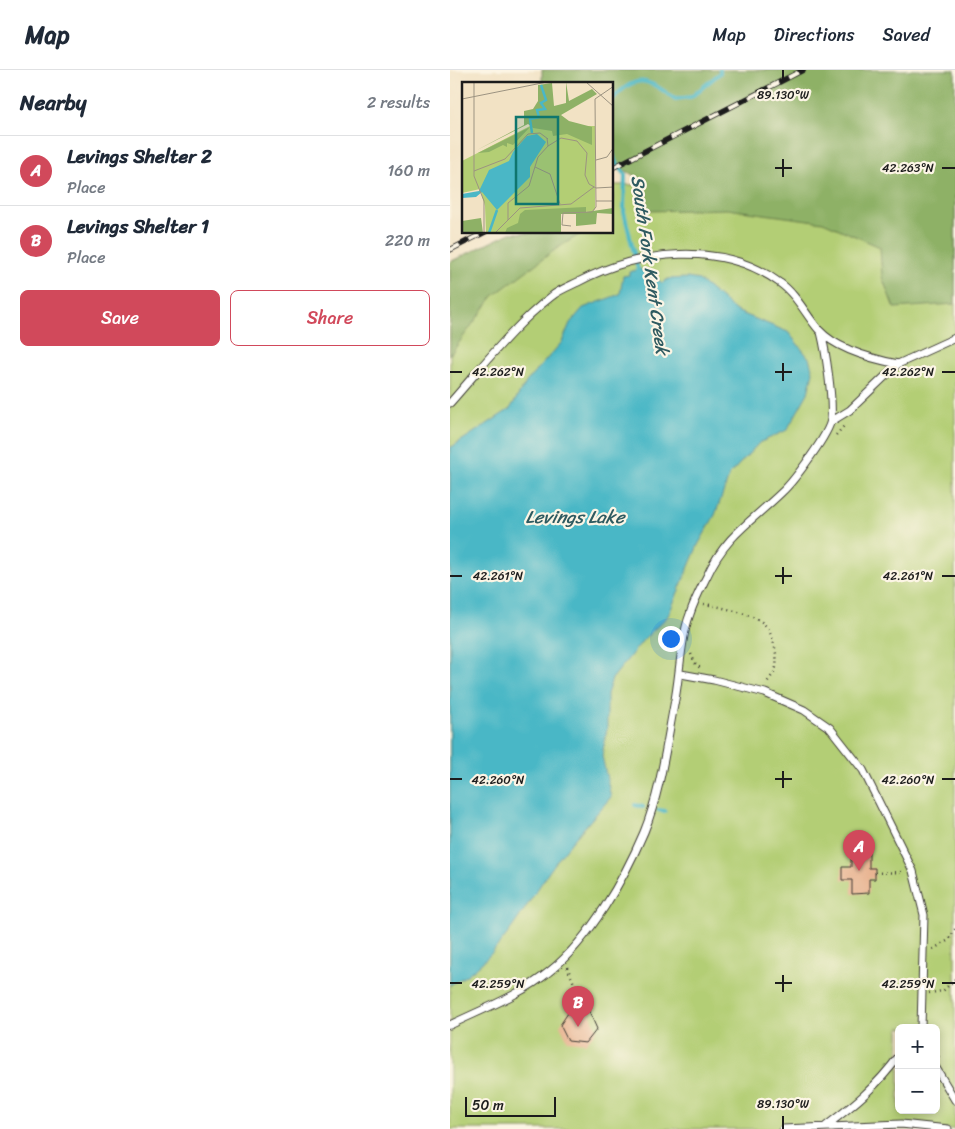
<!DOCTYPE html>
<html lang="en">
<head>
<meta charset="utf-8">
<style>
  :root { --surface:#fff; --page:#f2f2f3; --text:#1f2937; --muted:#747a83; --line:#e0e1e3; --accent:#d1495b }
  body { margin:0; font-family:Sriracha,sans-serif; background:var(--page); color:var(--text) }
  .controls { position:absolute; right:15px; bottom:15px; display:grid; overflow:hidden; border-radius:8px; box-shadow:0 2px 8px #0003 }
  .controls button { width:45px; height:45px; display:grid; place-items:center; padding:0; border:0; border-bottom:1px solid var(--line); background:var(--surface); color:var(--text); font:25px sans-serif }
  .scale { position:absolute; left:15px; bottom:12px; width:91px; box-sizing:border-box; padding-left:5px; border:2px solid #1c1c1c; border-top:0; font-size:14px; line-height:18px; white-space:nowrap; color:#1c1c1c; -webkit-text-stroke:4px #fcf5e5; paint-order:stroke }
  .you { position:absolute; left:220px; top:568px; width:18px; height:18px; margin:-12px; border:4px solid #fff; border-radius:50%; background:#1a73e8; box-shadow:0 0 0 8px #1a73e833 }
  .badge { display:grid; place-items:center; width:32px; height:32px; border-radius:50%; background:var(--accent); color:#fff; font-size:16px; font-weight:700 }
  .pin { position:absolute; translate:-50% -41px; filter:drop-shadow(0 1px 2px #0008) }
  .pin::after { content:''; position:absolute; top:26px; width:18px; height:15px; background:inherit; clip-path:polygon(0 0,100% 0,50% 100%) }
  .list { margin:0; padding:0; list-style:none }
  h2 { display:flex; justify-content:space-between; align-items:center; height:65px; margin:0; padding:0 20px; font-size:21px }
  h2 small { font-size:16px; font-weight:400; color:var(--muted) }
  .list li { display:grid; grid-template-columns:32px 1fr auto; gap:15px; align-items:center; box-sizing:border-box; height:70px; padding:0 20px; border-top:1px solid var(--line) }
  .list b { display:block; font-size:19px; white-space:nowrap }
  .list p { margin:0; font-size:16px; white-space:nowrap; color:var(--muted) }
  .list em { font-size:16px; font-style:normal; color:var(--muted) }
  .actions { display:flex; gap:10px; padding:15px 20px }
  .actions a { flex:1; padding:11px 0; border:1px solid var(--accent); border-radius:8px; text-align:center; font-size:18px; color:var(--accent) }
  .actions .main { background:var(--accent); color:#fff }
  .map { position:relative; flex:none; width:505px; height:1059px; overflow:hidden }
  header { display:flex; align-items:center; gap:30px; box-sizing:border-box; height:70px; padding:0 25px; background:var(--surface); border-bottom:1px solid var(--line) }
  header strong { font-size:24px }
  nav { display:flex; gap:28px; margin-inline-start:auto; font-size:18px }
  main { display:flex }
  aside { flex:1; background:var(--surface) }
  .map>svg:first-child { display:block }
  .green { fill:#b3ce74; stroke:#687548; fill-rule:evenodd }
  .forest { fill:#8eb166; stroke:#556641 }
  .water { fill:#4ab7c6; stroke:#336a71 }
  .lines { fill:none; stroke-linecap:round; stroke-linejoin:round }
  .stream { stroke:#4ab7c6; stroke-width:4 }
  .building { fill:#e5aa85 }
  .service-casing { stroke:#3c3a35; stroke-width:9 }
  .path { stroke:#3c3a35; stroke-width:2.5; stroke-dasharray:1 4; stroke-linecap:butt }
  .service { stroke:#fff; stroke-width:7 }
  .rail-casing { stroke:#1c1c1c; stroke-width:5.5 }
  .rail { stroke:#fcf5e5; stroke-width:4; stroke-dasharray:11; stroke-linecap:butt }
  .ticks { fill:none; stroke:#1c1c1c; stroke-width:2 }
  .labels { text-anchor:middle; stroke-width:4.5; stroke-linejoin:round; paint-order:stroke }
  .water-label { font-size:18px; font-style:italic; fill:#2e5a60; stroke:#fcf5e5 }
  .inset-river { fill:none; stroke:#4ab7c6; stroke-width:2.5 }
  .inset-road { fill:none; stroke:#9c9381; stroke-width:1 }
  .view { fill:#0f766e; fill-opacity:0.15; stroke:#0f766e; stroke-width:2.5 }
  .inset-edge { fill:none; stroke:#1c1c1c; stroke-width:2.5 }
  .ticks-label { font-size:12px; text-anchor:middle; fill:#1c1c1c; stroke:#fcf5e5; stroke-width:4.5; stroke-linejoin:round; paint-order:stroke }
</style>
</head>
<body>
<header>
<strong>Map</strong>
<nav><a>Map</a><a>Directions</a><a>Saved</a></nav>
</header>
<main>
<aside>
<h2>Nearby<small>2 results</small></h2>
<ul class="list">
<li><span class="badge">A</span><div><b>Levings Shelter 2</b><p>Place</p></div><em>160 m</em></li>
<li><span class="badge">B</span><div><b>Levings Shelter 1</b><p>Place</p></div><em>220 m</em></li>
</ul>
<div class="actions"><a class="main">Save</a><a>Share</a></div>
</aside>
<div class="map">
<svg width="505" height="1059" viewBox="0 0 505 1059">
  <rect width="100%" height="100%" fill="#fcf5e5"/>
  <filter id="ink" filterUnits="userSpaceOnUse"><feTurbulence type="fractalNoise" baseFrequency=".02" numOctaves="2"/><feDisplacementMap in="SourceGraphic" scale="10" xChannelSelector="R" yChannelSelector="G"/><feConvolveMatrix kernelMatrix="1 2 1 2 8 2 1 2 1" color-interpolation-filters="sRGB"/></filter>
  <filter id="wash" filterUnits="userSpaceOnUse"><feTurbulence type="fractalNoise" baseFrequency=".0096" numOctaves="4" result="noise"/><feDisplacementMap in="SourceGraphic" scale="20" xChannelSelector="R" yChannelSelector="G"/><feGaussianBlur stdDeviation="1.12" result="paint"/><feColorMatrix in="noise" values="0 0 0 0 0 0 0 0 0 0 0 0 0 0 0 0 0 1.4 0 .05"/><feComposite in="paint" operator="in"/></filter>
  <g filter="url(#wash)">
    <rect width="100%" height="100%" fill="#f2e2c4"/>
    <path class="green" d="M505 114V1059H0V192L60 163 162 162 163 115ZM449 958H486V1040H449Z"/>
    <path class="forest" d="M92 0H505V234L444 238 432 207 430 177 373 152 277 139 198 141 187 107 163 94 162 14H92Z
      M60 163H132L106 179 43 226 0 285V192Z"/>
    <path class="water" d="M191 199 193 202 198 200 212 213 218 209 237 208 249 210 286 241 338 262 359 288 363 302 358 323 337 360 309 373 280 404 265 445 248 475 218 546 193 570 162 609 157 624V658L152 686 161 727C144 747 125 767 109 788 75 833 53 888 0 915V378L60 339 77 311 112 272 120 253 133 238 170 224 173 206 179 205V202Z"/>
    <g class="lines">
      <path class="stream" d="M162 30C186 2 198 9 225 29L241 27 270 3V0
        M162 82 165 91 175 104 174 142 189 204
        M185 735 193 737
        M208 740 215 741"/>
    </g>
    <g id="blocks">
      <path class="building" d="M401 782H419V798H425V809H419V823L402 824V810H392V797H401Z
        M120 940 139 941 147 959 136 973 118 971 110 955Z"/>
    </g>
  </g>
  <g filter="url(#ink)">
    <use href="#blocks" fill-opacity="0" stroke="#3c3a35" stroke-width="1"/>
    <g class="lines">
      <g class="service-casing">
        <path id="service" d="M0 333C32 297 63 256 102 226 109 220 120 216 128 212 189 180 272 170 330 213 346 224 356 245 369 260 387 280 423 289 448 294
          M382 351 400 340 448 294 505 268
          M231 604 264 610 315 623 354 640 380 658 413 700 463 801 474 845 471 958
          M0 955C33 939 71 925 100 901 140 869 174 809 194 762 210 723 216 677 224 635 230 607 230 570 240 544 244 531 251 518 257 506 275 466 302 451 332 422 343 412 380 363 381 349 383 329 376 282 371 262
          M486 998 505 1030
          M376 1056C405 1034 427 1016 449 986
          M333 1059 451 1054 498 1059"/>
      </g>
      <path class="path" d="M386 365 394 356
        M254 534C267 536 303 544 313 553 323 562 328 585 326 597 325 603 319 609 316 614
        M241 584 245 593 250 598
        M425 803 454 802
        M483 879 499 870 505 859
        M117 897 129 925V941
        M479 923 493 921 505 909
        M486 982 490 989"/>
      <use href="#service" class="service"/>
      <g class="rail-casing">
        <path id="rail" d="M162 98 353 0
          M0 180 35 162"/>
      </g>
      <use href="#rail" class="rail"/>
    </g>
  </g>
  <path class="ticks" d="M333 0V12M333 89V107M325 98H342M492 98H505M333 293V311M0 302H12M325 302H342M492 302H505M333 497V514M0 506H12M325 506H342M492 506H505M333 701V718M0 709H12M325 709H342M492 709H505M333 905V922M0 913H12M325 913H342M492 913H505M333 1046V1059"/>
  <g class="labels">
    <g class="water-label">
      <text transform="translate(200 195) rotate(82)" y="6">South Fork Kent Creek</text>
      <text x="125" y="453">Levings Lake</text>
    </g>
  </g>
  <g transform="translate(12 12)">
    <rect width="151" height="151" fill="#f2e2c4"/>
    <path d="M68 44H133V127L130 130 76 128V151H24L23 124 18 107 0 111V79Z" fill="#b3ce74"/>
    <path d="M104 0 107 19 130 7 135 12 99 33 107 39 130 45V63L105 52 91 54 90 49 71 46 66 42 15 68 62 43V29L71 27 76 19V3L90 1 92 24 104 21ZM68 45 51 63 45 61V65L41 63 27 70 16 71ZM124 125V130L151 126V132L135 131 134 142 114 144V151V132H99V151H43L45 146 56 141 58 132 63 128ZM19 136 21 151H0V139Z" fill="#8eb166"/>
    <path d="M75 52 84 60 68 85V95L35 128 20 110 14 115 0 116V112L17 109 27 88 47 79 51 70 65 54Z" fill="#4ab7c6"/>
    <path class="inset-river" d="M70 51 68 37 77 35 75 28 83 27 79 21 84 18 79 3M27 151 35 128"/>
    <path class="inset-road" d="M12 0V94L22 119V151M124 0 152 25M0 17 85 0M86 64 99 56 115 59 125 71 123 93 127 102 134 106 152 105M134 78 145 75 152 65M73 85 88 92 98 122M12 89 43 77 66 52 78 51 86 57M134 119H152M46 138V121L67 104 76 75 86 64 85 56M109 144 100 143 101 131 130 130 134 125 133 17 152 4M33 151 58 126 109 122 132 105"/>
    <path class="view" d="M54 35H96V122H54Z"/>
    <rect width="151" height="151" class="inset-edge"/>
  </g>
  <g class="ticks-label">
    <text x="333" y="29">89.130°W</text>
    <text x="458" y="102">42.263°N</text>
    <text x="48" y="306">42.262°N</text>
    <text x="458" y="306">42.262°N</text>
    <text x="48" y="510">42.261°N</text>
    <text x="458" y="510">42.261°N</text>
    <text x="48" y="714">42.260°N</text>
    <text x="458" y="714">42.260°N</text>
    <text x="48" y="918">42.259°N</text>
    <text x="458" y="918">42.259°N</text>
    <text x="333" y="1038">89.130°W</text>
  </g>
</svg>
<div class="controls">
<button>+</button>
<button>−</button>
</div>
<div class="scale">50 m</div>
<div class="you"></div>
<div class="pin badge" style="left:409px;top:801px">A</div>
<div class="pin badge" style="left:128px;top:957px">B</div>
</div>
</main>
</body>
</html>
